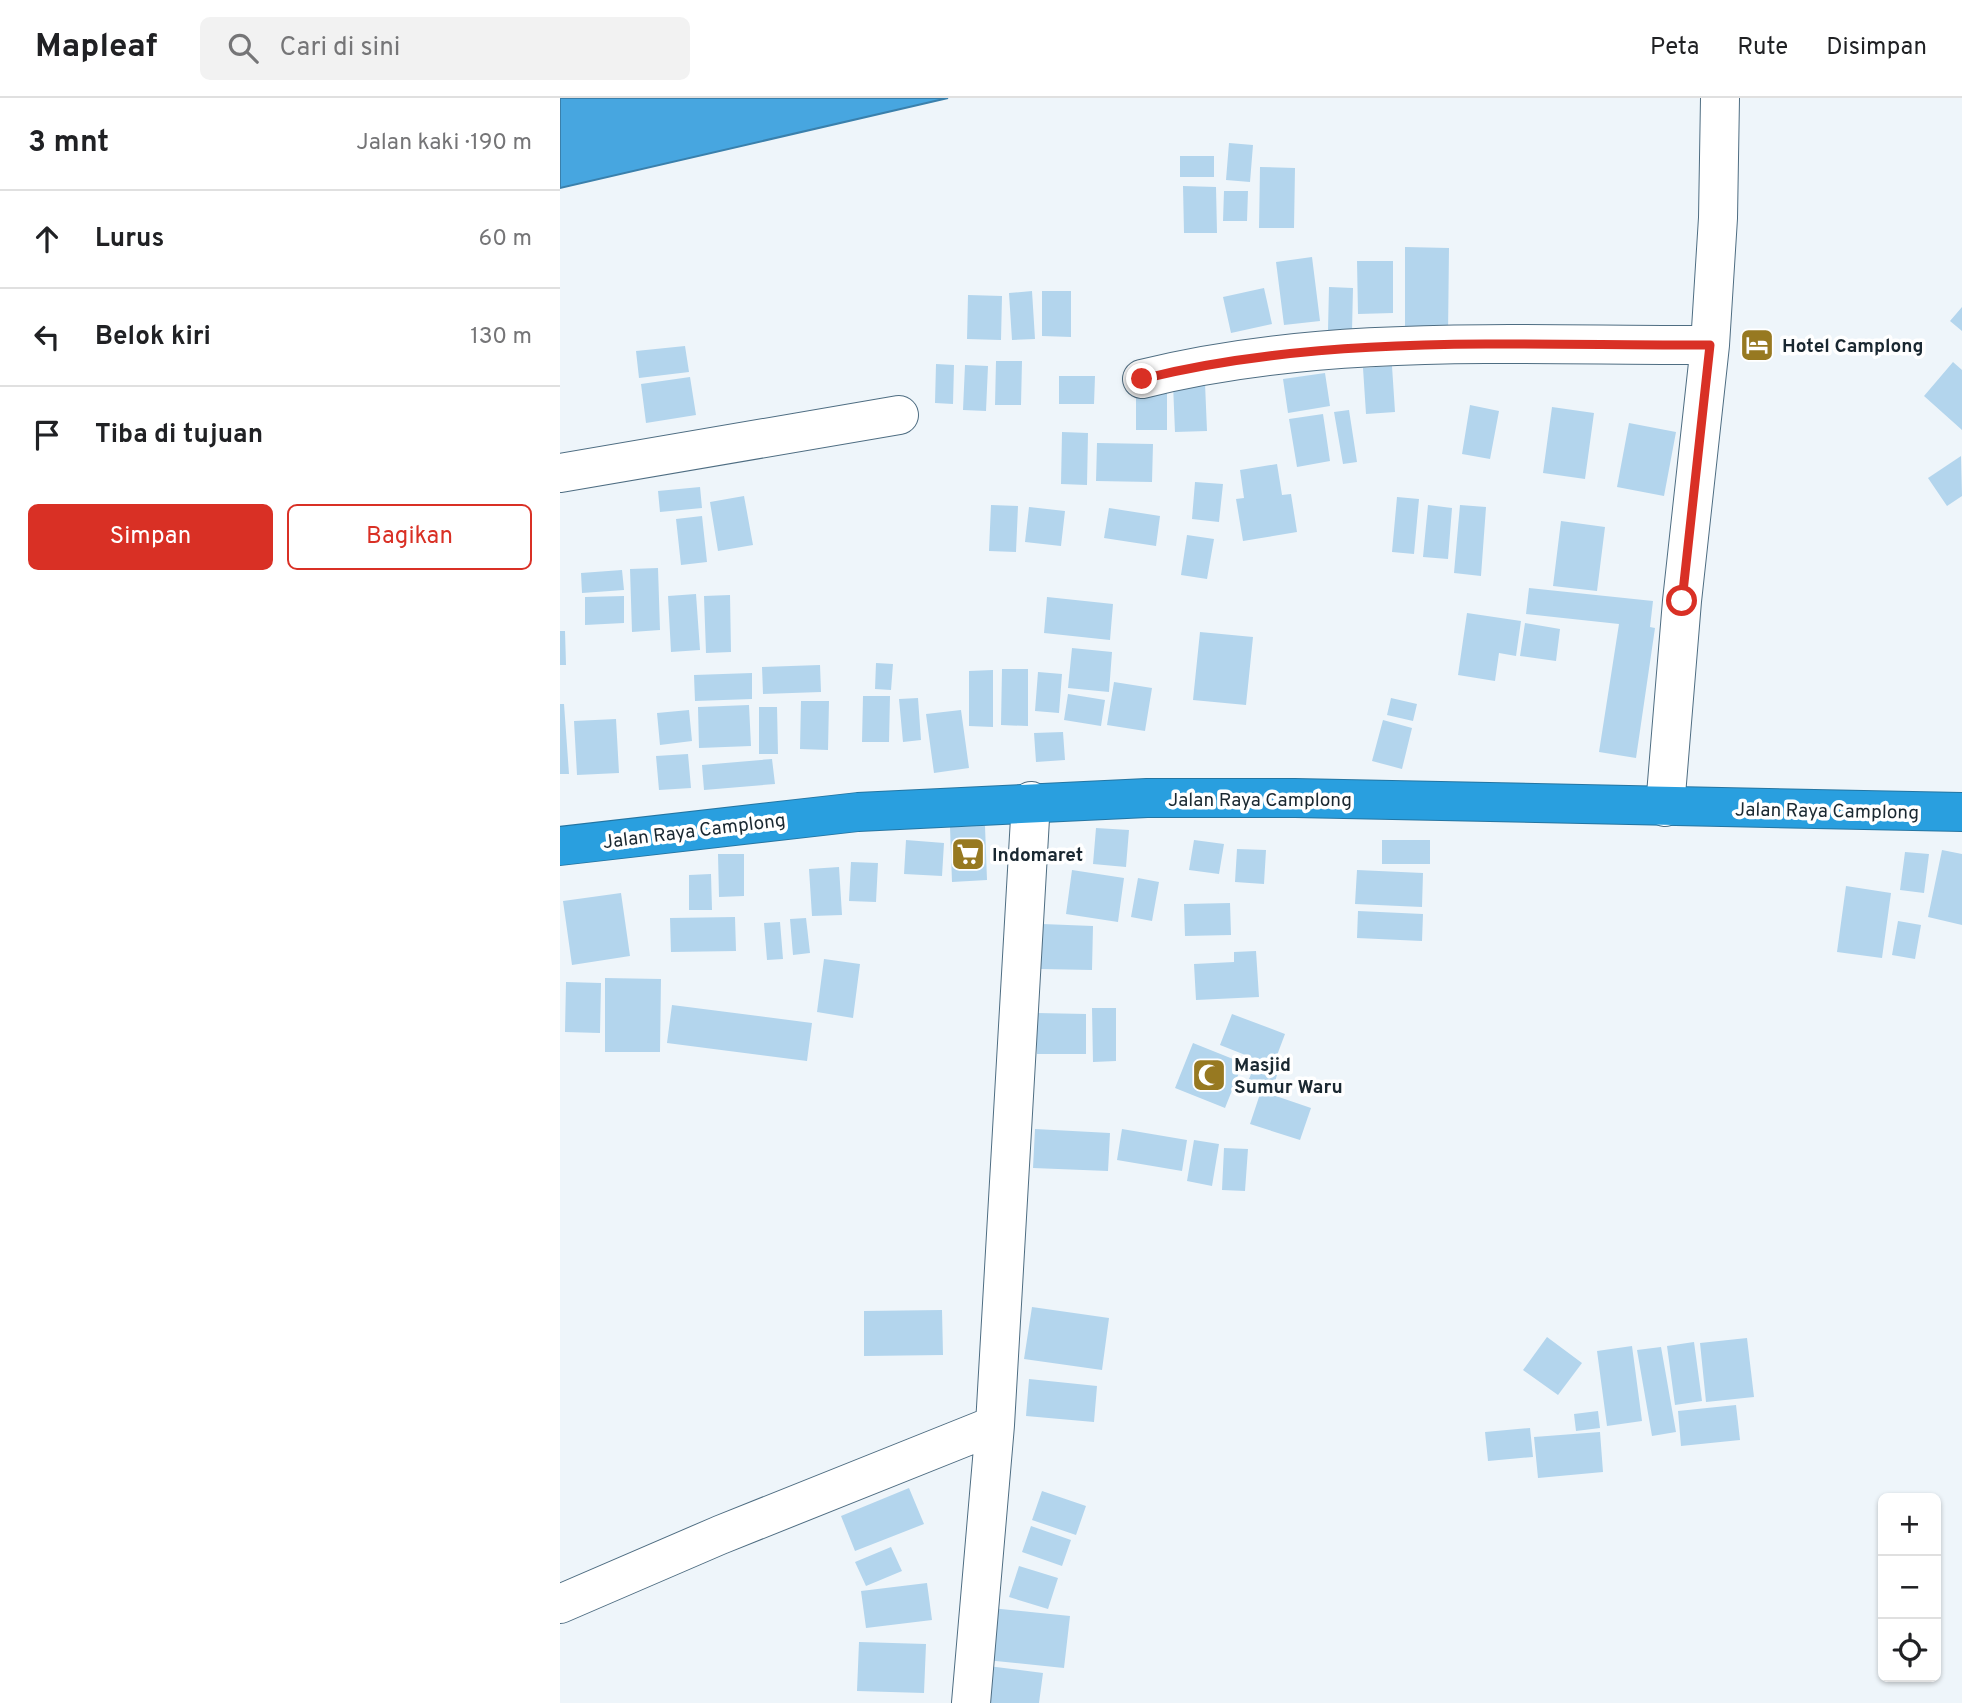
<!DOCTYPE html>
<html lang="id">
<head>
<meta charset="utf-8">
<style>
  :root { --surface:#fff; --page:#f2f2f2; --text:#202124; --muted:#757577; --line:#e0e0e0; --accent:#d93025 }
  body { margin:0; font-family:Overpass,sans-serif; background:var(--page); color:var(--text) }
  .controls { position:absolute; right:21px; bottom:21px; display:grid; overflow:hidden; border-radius:10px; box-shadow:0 2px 5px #0004 }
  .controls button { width:63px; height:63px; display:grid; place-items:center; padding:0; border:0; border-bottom:2px solid var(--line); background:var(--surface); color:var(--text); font:35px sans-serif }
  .stop { position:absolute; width:21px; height:21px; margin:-16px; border:5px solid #d93025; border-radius:50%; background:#fff }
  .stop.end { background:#d93025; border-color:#fff; box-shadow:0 2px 7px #0008 }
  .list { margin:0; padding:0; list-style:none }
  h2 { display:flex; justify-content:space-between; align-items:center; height:91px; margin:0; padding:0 28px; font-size:30px }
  h2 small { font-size:23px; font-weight:400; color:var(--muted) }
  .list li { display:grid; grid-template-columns:46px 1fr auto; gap:21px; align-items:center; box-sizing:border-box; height:98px; padding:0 28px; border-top:2px solid var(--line) }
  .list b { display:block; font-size:26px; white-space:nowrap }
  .list em { font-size:23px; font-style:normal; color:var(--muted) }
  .actions { display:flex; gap:14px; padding:21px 28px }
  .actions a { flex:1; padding:16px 0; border:2px solid var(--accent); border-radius:10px; text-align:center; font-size:24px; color:var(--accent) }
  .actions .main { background:var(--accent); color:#fff }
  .icon { flex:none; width:38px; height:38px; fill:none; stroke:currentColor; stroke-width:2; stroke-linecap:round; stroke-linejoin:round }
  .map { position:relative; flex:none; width:1402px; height:1605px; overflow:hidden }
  header { display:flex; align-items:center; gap:42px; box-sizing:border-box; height:98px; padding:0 35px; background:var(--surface); border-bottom:2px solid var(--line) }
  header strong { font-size:33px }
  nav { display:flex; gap:38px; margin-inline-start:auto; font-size:24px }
  .search { width:490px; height:63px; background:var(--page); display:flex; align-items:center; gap:18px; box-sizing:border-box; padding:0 24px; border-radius:10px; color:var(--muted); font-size:26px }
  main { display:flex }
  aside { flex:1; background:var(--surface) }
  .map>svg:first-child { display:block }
  .water { fill:#47a6e0; stroke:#3a80ac; stroke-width:2 }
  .building { fill:#b3d5ed }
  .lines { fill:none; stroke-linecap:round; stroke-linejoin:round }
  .minor-casing { stroke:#4e6d82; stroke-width:40 }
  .highway-casing { stroke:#2475a2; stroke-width:40 }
  .minor { stroke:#fff; stroke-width:38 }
  .highway { stroke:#299fdf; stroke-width:38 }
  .route { stroke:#d93025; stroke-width:9 }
  .labels { text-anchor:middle; stroke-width:7; stroke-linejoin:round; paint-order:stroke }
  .poi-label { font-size:19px; font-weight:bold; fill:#1a2831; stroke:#fff; text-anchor:start }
  .street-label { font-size:19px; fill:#1a2831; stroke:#fff }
</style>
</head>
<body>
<header>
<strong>Mapleaf</strong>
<div class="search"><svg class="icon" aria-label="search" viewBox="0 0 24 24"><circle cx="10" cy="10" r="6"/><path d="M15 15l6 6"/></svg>Cari di sini</div>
<nav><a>Peta</a><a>Rute</a><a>Disimpan</a></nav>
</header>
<main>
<aside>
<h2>3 mnt<small>Jalan kaki · 190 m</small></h2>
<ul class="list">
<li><svg class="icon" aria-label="ahead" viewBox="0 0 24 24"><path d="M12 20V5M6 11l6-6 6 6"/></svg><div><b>Lurus</b></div><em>60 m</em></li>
<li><svg class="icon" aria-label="left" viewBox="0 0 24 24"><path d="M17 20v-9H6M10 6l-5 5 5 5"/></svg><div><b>Belok kiri</b></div><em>130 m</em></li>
<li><svg class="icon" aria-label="arrive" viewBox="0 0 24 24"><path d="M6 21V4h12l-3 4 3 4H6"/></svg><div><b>Tiba di tujuan</b></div></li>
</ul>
<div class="actions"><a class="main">Simpan</a><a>Bagikan</a></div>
</aside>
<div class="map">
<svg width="1402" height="1605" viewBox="0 0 1402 1605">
  <rect width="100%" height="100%" fill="#eef5fa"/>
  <path class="water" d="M0 0H388L0 90Z"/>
  <path class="building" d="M669 45 693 47 690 84 666 82Z
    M620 58H654V79H620Z
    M700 69 735 70 734 130H699Z
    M623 88 656 89 657 135H624Z
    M664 93H688L687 123H663Z
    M845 149 889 150 888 238 845 237Z
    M752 159 760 223 724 227 716 164Z
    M797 163H833V215L798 216Z
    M769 189 793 190 792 233 768 232Z
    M704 190 712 226 671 235 663 199Z
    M472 193 475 241 452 242 449 195Z
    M482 193H511V239L482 238Z
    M408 197 442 198 441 242 407 241Z
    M1402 209V233L1390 223Z
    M125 248 129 274 79 280 76 253Z
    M436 263H462L461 307H435Z
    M1393 264 1402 272V332L1364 298Z
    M376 266 394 267 393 306 375 305Z
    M405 267 428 268 426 313 403 312Z
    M832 268 835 314 806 316 803 270Z
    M765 275 770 308 728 315 723 281Z
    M499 278H535L534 306H499Z
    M130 279 136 317 86 325 81 286Z
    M645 285 647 333 615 334 613 286Z
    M576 290H607V332H576Z
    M910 307 939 313 930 361 902 356Z
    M992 309 1034 315 1025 381 983 375Z
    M789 312 797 364 783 366 774 314Z
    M763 316 770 363 737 369 729 321Z
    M1069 325 1116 334 1104 398 1057 389Z
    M502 334 528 335 527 387 501 386Z
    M537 345 593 346 592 384 536 383Z
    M1401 358 1402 398 1387 408 1368 380Z
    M717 366 722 397 731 396 737 434 683 443 676 401 684 400 680 372Z
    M635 384 663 386 659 424 632 421Z
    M140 389 142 410 100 414 98 393Z
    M184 398 193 447 158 453 150 404Z
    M837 399 859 401 854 456 832 454Z
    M431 407 458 408 456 454 429 453Z
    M868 407 892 410 888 461 863 459Z
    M900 407 926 409 921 478 894 475Z
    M469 409 505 413 501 448 465 444Z
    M549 410 600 418 596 448 544 440Z
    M142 418 147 464 121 467 116 421Z
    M1001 423 1045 429 1037 493 993 488Z
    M627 437 654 441 647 481 621 477Z
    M98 470 100 532 72 534 70 471Z
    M62 472 64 492 22 495 21 475Z
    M969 490 1093 503 1090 529 1095 530 1076 660 1039 654 1059 526 966 516Z
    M136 496 140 552 111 554 108 498Z
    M170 497 171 554 146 555 144 498Z
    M64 498V525L25 527V499Z
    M487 499 553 506 550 542 484 535Z
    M907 515 961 523 956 558 939 555 935 583 898 577Z
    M965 525 1000 531 996 563 960 558Z
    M0 533H5L6 567H0Z
    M640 534 693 539 686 607 633 602Z
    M512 550 552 554 549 594 508 590Z
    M316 565 333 566 331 592 315 591Z
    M260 567 261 594 203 596 202 569Z
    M442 571H468V628L441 627Z
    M433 572V629L409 628V573Z
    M478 574 502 576 499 615 475 613Z
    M192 575V601L135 603 134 577Z
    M554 584 592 590 585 633 547 627Z
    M508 596 545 602 541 628 504 622Z
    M303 598H330L329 644H302Z
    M358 600 361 642 343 644 339 601Z
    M831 600 857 606 853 623 827 617Z
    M241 603H269L268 652 240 651Z
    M0 606H4L9 676H0Z
    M189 607 191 648 139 650 138 609Z
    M199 609H217L218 656H199Z
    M129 612 132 643 100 647 97 615Z
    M401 612 409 670 374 675 366 616Z
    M56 621 59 675 17 677 14 623Z
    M823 622 852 630 842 671 812 663Z
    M503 634 505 662 476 664 474 635Z
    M128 656 131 690 99 692 96 658Z
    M212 661 215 686 144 692 142 667Z
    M425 728 427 782 392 784 390 729Z
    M536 730 569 732 566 769 533 766Z
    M346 742 384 745 382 778 344 776Z
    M634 742 664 746 659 776 629 772Z
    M822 742H870V766H822Z
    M677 751 706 752 704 786 675 784Z
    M1382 752 1402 756V827L1368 819Z
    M1345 754 1369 756 1364 795 1340 792Z
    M158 756H184V798L159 799Z
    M291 764 318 765 316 804 289 803Z
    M279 769 282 817 252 818 249 771Z
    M512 772 564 780 558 824 506 816Z
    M797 772 863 775 862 809 795 806Z
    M151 776 152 812H129V777Z
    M578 780 599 784 592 823 571 819Z
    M1286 788 1331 795 1322 860 1277 854Z
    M61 795 70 858 12 867 3 803Z
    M670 805 671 837 625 838 624 806Z
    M798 813 863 816 862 843 797 840Z
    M175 819 176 853 111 854 110 820Z
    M246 820 250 855 233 857 230 821Z
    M1338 823 1361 827 1355 861 1332 857Z
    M220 824 223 861 207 862 204 825Z
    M482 826 533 828 532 872 481 871Z
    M696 853 699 899 636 902 634 866 674 864V854Z
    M264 861 300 866 293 920 257 914Z
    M45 880 101 881 100 954H45Z
    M6 884 41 885 40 935 5 934Z
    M112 907 252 925 247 963 107 945Z
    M532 910H556V963L533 964Z
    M477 915 526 916V956H477Z
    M672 916 725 936 713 968 660 947Z
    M633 945 683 965 665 1010 615 990Z
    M694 969 717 977 713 990 689 981Z
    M701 993 751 1010 740 1042 690 1026Z
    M475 1031 550 1035 548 1073 473 1070Z
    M562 1031 627 1042 622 1073 557 1062Z
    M634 1042 659 1046 652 1088 627 1083Z
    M664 1050 688 1051 685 1093 662 1092Z
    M472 1209 549 1220 542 1272 464 1261Z
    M382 1212 383 1257 304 1258V1213Z
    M987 1239 1022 1265 998 1297 963 1272Z
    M1187 1240 1194 1299 1146 1304 1140 1245Z
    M1134 1244 1142 1303 1115 1307 1107 1248Z
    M1072 1248 1082 1323 1047 1328 1037 1253Z
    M1101 1249 1116 1334 1092 1338 1077 1252Z
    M469 1281 537 1288 534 1324 466 1318Z
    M1176 1307 1180 1342 1121 1348 1118 1313Z
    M1038 1313 1040 1330 1016 1333 1014 1316Z
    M970 1330 973 1359 928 1363 925 1334Z
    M1040 1334 1043 1374 978 1380 974 1339Z
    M349 1390 364 1426 295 1453 281 1418Z
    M482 1393 526 1408 516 1437 472 1422Z
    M471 1428 511 1442 502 1468 462 1454Z
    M331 1449 342 1473 306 1488 295 1464Z
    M459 1468 498 1480 488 1511 449 1499Z
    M367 1485 372 1522 306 1530 301 1493Z
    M431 1510 510 1518 504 1570 426 1562Z
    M299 1544 366 1546 364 1595 297 1593Z
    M428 1568 483 1575 479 1605H423Z"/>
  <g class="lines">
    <g class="minor-casing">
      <path id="minor" d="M582 281C766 235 962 248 1150 247
        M0 375 339 317
        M1105 709 1122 503 1150 247 1158 120 1160 0
        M0 1506 160 1437 435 1327
        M411 1605 435 1327 471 703"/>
    </g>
    <g class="highway-casing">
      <path id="highway" d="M0 748 298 714 587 700H735L1402 714"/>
    </g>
    <use href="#minor" class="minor"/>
    <use href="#highway" class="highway"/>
  </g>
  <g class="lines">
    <path class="route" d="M582 281C766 235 962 248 1150 247L1122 503"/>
  </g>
  <defs>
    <g id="hotel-square" transform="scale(1.75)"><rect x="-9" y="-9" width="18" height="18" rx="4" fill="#977921" stroke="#fff"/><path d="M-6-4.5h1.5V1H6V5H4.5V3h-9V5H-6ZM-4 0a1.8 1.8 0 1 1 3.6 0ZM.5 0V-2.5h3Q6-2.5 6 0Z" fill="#fff"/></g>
    <g id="supermarket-square" transform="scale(1.75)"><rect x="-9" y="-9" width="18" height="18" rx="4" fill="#977921" stroke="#fff"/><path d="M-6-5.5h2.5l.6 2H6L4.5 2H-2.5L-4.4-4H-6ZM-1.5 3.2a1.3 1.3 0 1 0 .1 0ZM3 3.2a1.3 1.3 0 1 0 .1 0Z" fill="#fff"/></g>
    <g id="mosque-square" transform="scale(1.75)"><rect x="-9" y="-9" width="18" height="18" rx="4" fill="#977921" stroke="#fff"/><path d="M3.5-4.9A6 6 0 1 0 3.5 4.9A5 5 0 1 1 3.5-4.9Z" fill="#fff"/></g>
  </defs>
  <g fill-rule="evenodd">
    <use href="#hotel-square" x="1197" y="247"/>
    <use href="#supermarket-square" x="408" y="756"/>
    <use href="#mosque-square" x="649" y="977"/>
  </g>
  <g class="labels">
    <g class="poi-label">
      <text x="1222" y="254">Hotel Camplong</text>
      <text x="432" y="763">Indomaret</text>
      <text x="674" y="973">Masjid<tspan x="674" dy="22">Sumur Waru</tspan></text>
    </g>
    <g class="street-label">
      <text x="700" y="708">Jalan Raya Camplong</text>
      <text transform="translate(1267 712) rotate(1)" y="7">Jalan Raya Camplong</text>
      <text transform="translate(134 732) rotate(-7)" y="7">Jalan Raya Camplong</text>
    </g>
  </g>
</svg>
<div class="controls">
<button>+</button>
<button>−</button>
<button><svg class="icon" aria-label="locate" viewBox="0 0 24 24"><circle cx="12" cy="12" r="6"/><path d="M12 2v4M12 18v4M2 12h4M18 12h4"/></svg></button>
</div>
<div class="stop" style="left:1122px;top:503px"></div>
<div class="stop end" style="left:582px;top:281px"></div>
</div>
</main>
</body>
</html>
